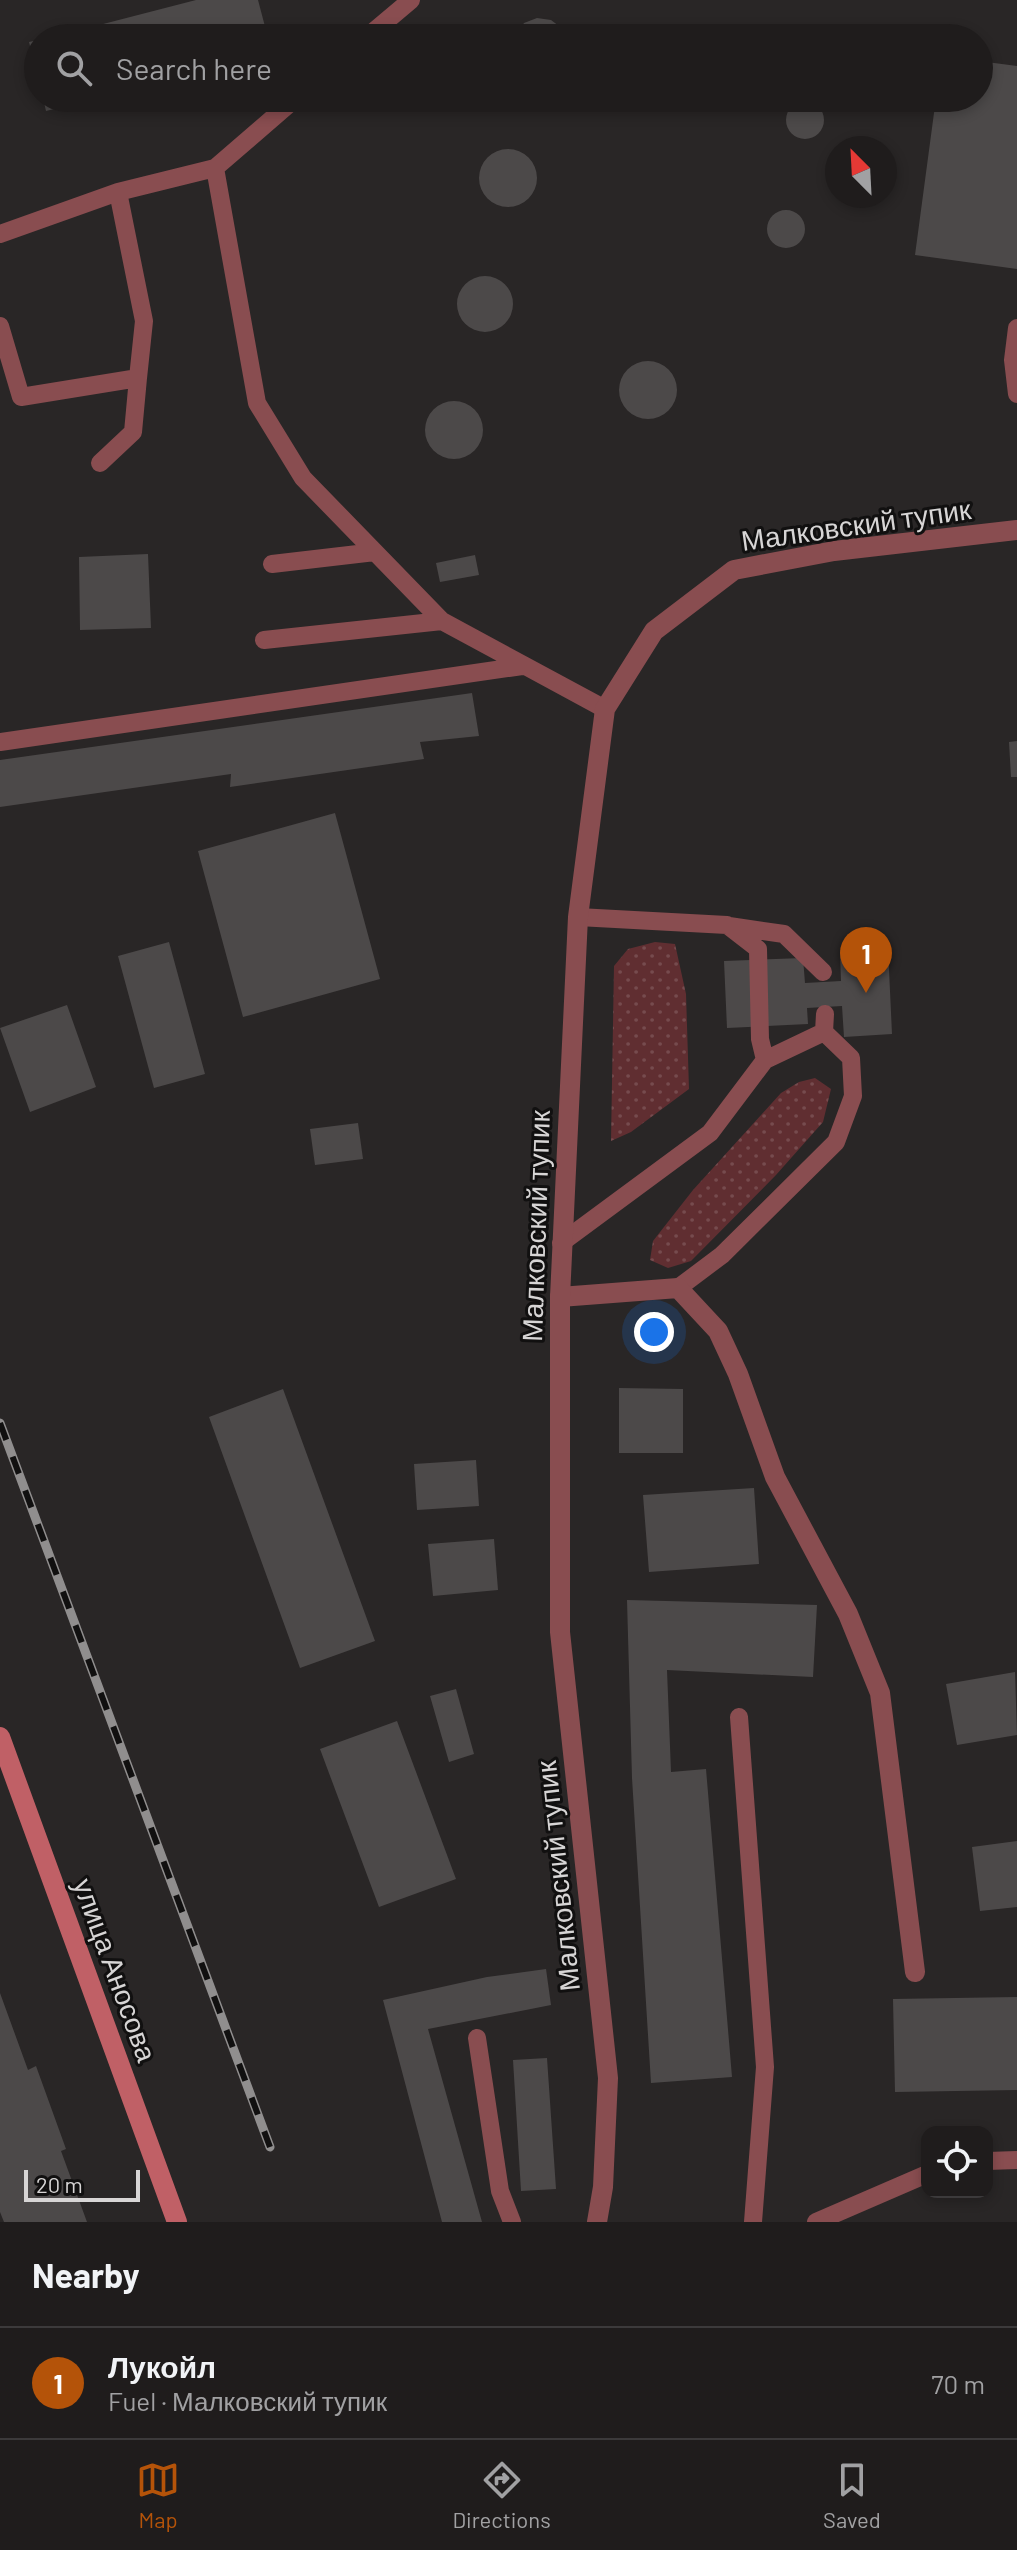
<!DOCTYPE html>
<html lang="en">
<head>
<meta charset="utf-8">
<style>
  :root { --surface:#1f1c1c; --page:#272525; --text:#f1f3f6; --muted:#a1a1a3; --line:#3c3a3b; --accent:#b45309 }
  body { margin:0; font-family:Barlow,sans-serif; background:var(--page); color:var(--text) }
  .controls { position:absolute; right:24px; bottom:24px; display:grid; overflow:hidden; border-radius:16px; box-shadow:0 4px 12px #0003 }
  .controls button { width:72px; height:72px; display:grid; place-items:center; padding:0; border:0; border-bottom:2px solid var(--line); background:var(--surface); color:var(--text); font:40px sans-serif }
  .compass { position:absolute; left:825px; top:136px; width:72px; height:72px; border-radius:50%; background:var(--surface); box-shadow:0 4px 12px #0003; rotate:336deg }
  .scale { position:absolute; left:24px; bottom:20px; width:116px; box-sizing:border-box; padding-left:8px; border:4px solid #d7d5d5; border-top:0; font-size:22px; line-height:28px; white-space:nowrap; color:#d7d5d5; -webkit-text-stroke:6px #111010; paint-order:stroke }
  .you { position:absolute; left:654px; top:1332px; width:28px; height:28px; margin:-20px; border:6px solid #fff; border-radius:50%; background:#1a73e8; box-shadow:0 0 0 12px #1a73e833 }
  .badge { display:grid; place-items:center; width:52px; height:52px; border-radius:50%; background:var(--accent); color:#fff; font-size:26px; font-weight:700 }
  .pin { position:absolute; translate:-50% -66px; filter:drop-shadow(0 2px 4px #0008) }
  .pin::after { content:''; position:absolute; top:42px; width:28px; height:24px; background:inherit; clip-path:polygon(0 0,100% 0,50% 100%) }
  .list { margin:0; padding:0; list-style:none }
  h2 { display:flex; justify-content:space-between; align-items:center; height:104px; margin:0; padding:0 32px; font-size:34px }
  h2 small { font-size:26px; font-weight:400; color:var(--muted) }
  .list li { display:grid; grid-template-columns:52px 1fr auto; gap:24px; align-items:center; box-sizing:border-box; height:112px; padding:0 32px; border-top:2px solid var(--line) }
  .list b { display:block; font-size:30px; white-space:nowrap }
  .list p { margin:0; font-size:26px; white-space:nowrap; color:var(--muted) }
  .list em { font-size:26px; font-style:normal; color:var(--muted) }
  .icon { flex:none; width:44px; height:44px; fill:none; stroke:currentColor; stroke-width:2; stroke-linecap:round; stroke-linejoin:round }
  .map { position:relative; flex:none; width:1017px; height:2222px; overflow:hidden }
  .search { position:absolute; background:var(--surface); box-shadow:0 4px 12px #0003; left:24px; right:24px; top:24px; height:88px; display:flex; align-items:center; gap:20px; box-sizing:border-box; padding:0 28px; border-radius:44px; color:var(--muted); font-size:30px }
  .sheet { height:216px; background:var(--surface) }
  nav { display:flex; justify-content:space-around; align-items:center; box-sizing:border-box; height:112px; border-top:2px solid var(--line); background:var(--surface); font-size:22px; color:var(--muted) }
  nav a { display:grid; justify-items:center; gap:4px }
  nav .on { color:var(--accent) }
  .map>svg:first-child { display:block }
  .grass { fill:url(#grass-dots) }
  .building { fill:#4c4949 }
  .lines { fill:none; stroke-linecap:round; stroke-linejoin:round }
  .service { stroke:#894d50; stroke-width:18 }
  .minor { stroke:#894d50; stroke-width:20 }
  .tertiary { stroke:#894d50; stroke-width:20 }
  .secondary { stroke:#c06066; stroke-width:20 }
  .rail-casing { stroke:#908e8e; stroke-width:9 }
  .rail { stroke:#111010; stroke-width:6; stroke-dasharray:18; stroke-linecap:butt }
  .labels { text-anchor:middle; stroke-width:6; stroke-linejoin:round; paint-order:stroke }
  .street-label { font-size:28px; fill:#d7d5d5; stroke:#111010 }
</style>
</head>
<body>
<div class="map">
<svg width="1017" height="2222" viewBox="0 0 1017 2222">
  <defs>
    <pattern id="grass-dots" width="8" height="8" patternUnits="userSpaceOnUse" patternTransform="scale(2)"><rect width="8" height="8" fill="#602e31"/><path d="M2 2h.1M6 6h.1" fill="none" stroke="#764b4e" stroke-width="1.8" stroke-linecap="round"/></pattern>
  </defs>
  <rect width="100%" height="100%" fill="#292626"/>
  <path class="grass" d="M655 942 675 944 686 994 689 1089 631 1132 611 1141 614 966 628 949Z
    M815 1078 831 1089 823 1122 776 1175 691 1261 668 1268 650 1260 653 1241 693 1190 781 1093 799 1082Z"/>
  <path class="building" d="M196 0H258L268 38H49Z
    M537 18 551 20 563 29 567 38H514L524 23Z
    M38 40V74H37L29 42Z
    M979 61 1017 66V269L915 255 936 98H979Z
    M43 98H94V99L46 111Z
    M786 120a19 19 0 1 1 38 0a19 19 0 1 1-38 0Z
    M479 178a29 29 0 1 1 58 0a29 29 0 1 1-58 0Z
    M767 229a19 19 0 1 1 38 0a19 19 0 1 1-38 0Z
    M457 304a28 28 0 1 1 56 0a28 28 0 1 1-56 0Z
    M619 390a29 29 0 1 1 58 0a29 29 0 1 1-58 0Z
    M425 430a29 29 0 1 1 58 0a29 29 0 1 1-58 0Z
    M148 554 151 628 80 630 79 557Z
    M475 555 479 575 440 582 436 563Z
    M472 693 479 736 420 742 424 759 230 787 231 774 0 807V760Z
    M1017 741V777H1011L1009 742Z
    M335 813 380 979 243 1017 198 851Z
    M169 942 205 1074 154 1088 118 956Z
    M888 948 892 1034 844 1037 842 1006 807 1008 808 1024 727 1028 724 961 803 958 805 983 841 981 840 950Z
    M67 1005 96 1087 30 1112 0 1028Z
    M358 1123 363 1159 315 1165 310 1129Z
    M619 1388 683 1389V1453H619Z
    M283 1389 375 1641 300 1668 209 1417Z
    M476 1460 479 1506 417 1510 414 1464Z
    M754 1488 759 1564 649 1572 643 1495Z
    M494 1539 498 1590 433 1596 428 1544Z
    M627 1600 817 1605 813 1677 667 1670 671 1772 706 1769 732 2077 651 2083 632 1778Z
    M1015 1672 1017 1735 957 1745 946 1684Z
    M456 1689 474 1754 449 1762 430 1696Z
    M397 1721 456 1879 379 1907 320 1749Z
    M1017 1841V1907L980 1911 972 1847Z
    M546 1969 551 2005 428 2029 482 2222H442L383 2000 487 1977Z
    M0 1993 28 2070 36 2066 66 2149 61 2151 87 2222H4L0 2212Z
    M1017 1997V2090L895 2092 893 1999Z
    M547 2058 556 2189 521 2191 513 2060Z"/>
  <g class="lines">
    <path class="service" d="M366 38 411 0
      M215 168 257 403 303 478 442 621 605 709
      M0 234 118 192 215 168 296 98
      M0 326 21 397 138 378 144 321 118 192
      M1017 328 1013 360 1017 394
      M100 463 133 432 138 378
      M272 564 375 552
      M264 640 442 621
      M0 742 522 666
      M729 926 784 934 823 972
      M765 1060 824 1032 825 1014
      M561 1243 710 1133 765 1060 760 1039 758 949 727 925 578 917
      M678 1288 722 1255 836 1142 853 1096 851 1058 824 1032
      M739 1717 765 2067 753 2222
      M477 2038 500 2191 512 2222
      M987 2161 1017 2160
      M816 2222 927 2174"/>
    <path class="minor" d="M560 1297 678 1288 718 1331 738 1374 775 1477 848 1614 880 1693 915 1972"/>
    <path class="tertiary" d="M597 2222 603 2187 608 2078 560 1632V1297L578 917 605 709 654 631 734 570 834 551 1017 530"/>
    <path class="secondary" d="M0 1737 177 2222"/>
    <g class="rail-casing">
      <path id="rail" d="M0 1423 270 2147"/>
    </g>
    <use href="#rail" class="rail"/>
  </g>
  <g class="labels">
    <g class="street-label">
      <text transform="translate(856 525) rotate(-8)" y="10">Малковский тупик</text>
      <text transform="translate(536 1226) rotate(-88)" y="10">Малковский тупик</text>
      <text transform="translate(558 1876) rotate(-96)" y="10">Малковский тупик</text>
      <text transform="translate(115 1970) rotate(70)" y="10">улица Аносова</text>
    </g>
  </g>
</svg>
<div class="controls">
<button><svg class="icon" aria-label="locate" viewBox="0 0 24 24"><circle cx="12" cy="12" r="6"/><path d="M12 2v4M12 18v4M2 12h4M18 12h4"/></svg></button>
</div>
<svg class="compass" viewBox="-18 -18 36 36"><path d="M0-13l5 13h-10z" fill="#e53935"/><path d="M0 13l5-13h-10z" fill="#a1a1a3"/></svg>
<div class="scale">20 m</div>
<div class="you"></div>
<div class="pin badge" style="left:866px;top:993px">1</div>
<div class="search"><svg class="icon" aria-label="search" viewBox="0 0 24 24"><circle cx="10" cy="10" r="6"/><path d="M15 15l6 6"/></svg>Search here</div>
</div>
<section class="sheet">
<h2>Nearby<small></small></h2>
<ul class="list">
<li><span class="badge">1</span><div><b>Лукойл</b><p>Fuel · Малковский тупик</p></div><em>70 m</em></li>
</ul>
</section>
<nav>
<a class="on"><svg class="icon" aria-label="map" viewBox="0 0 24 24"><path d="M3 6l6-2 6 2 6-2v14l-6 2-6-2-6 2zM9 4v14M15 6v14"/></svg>Map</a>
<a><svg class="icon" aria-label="directions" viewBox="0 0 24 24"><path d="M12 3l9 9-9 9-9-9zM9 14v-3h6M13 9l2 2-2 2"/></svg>Directions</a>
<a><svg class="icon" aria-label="saved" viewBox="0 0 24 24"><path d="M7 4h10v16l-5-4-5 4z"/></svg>Saved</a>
</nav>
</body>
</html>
